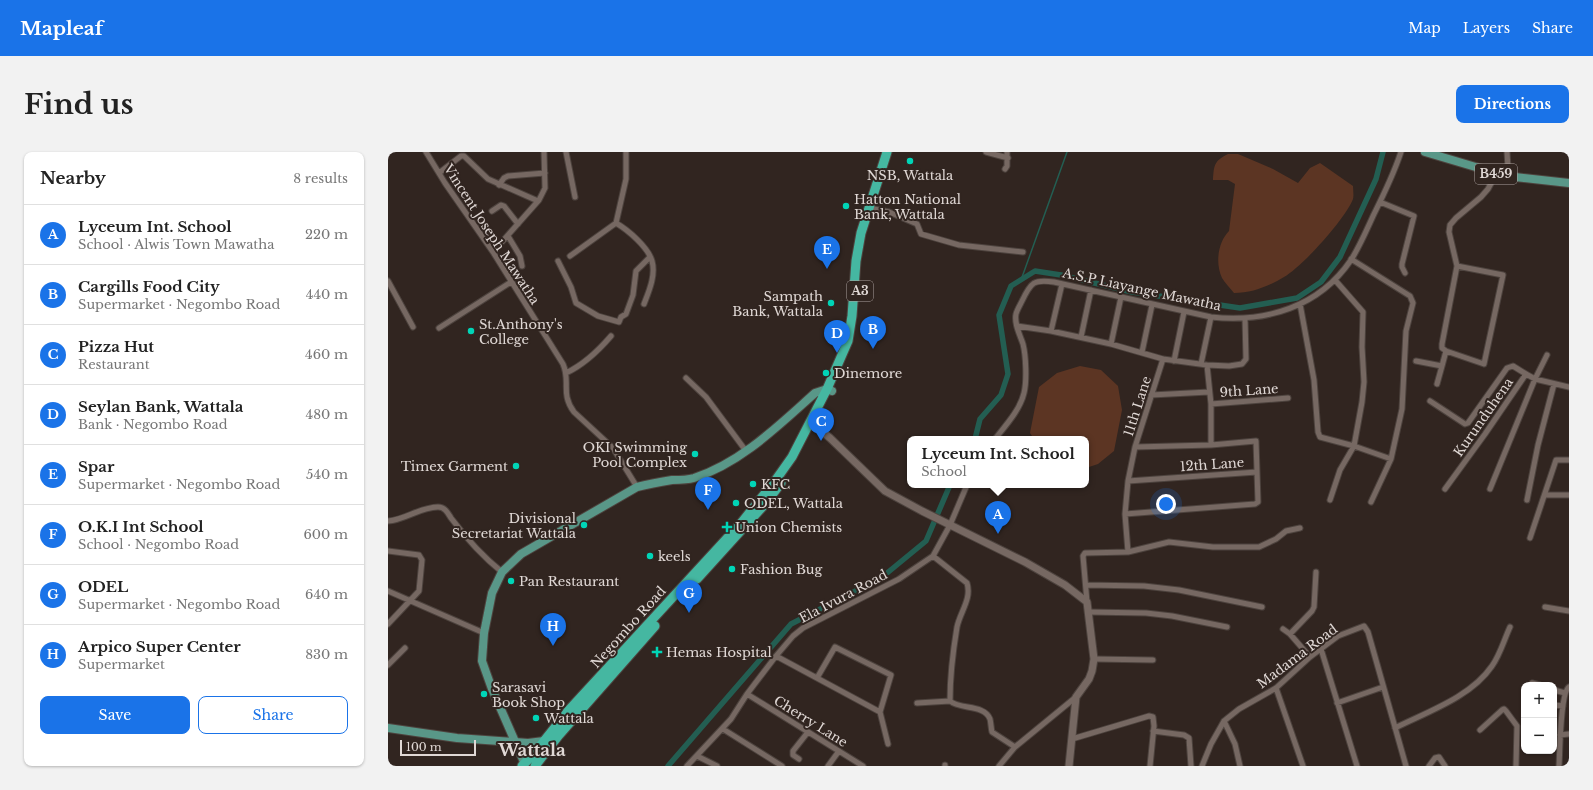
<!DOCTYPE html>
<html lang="en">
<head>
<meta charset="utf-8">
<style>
  :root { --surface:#fff; --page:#f2f2f2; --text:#222; --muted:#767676; --line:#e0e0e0; --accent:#1a73e8 }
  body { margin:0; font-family:"Libre Baskerville",serif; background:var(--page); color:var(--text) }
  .controls { position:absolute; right:12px; bottom:12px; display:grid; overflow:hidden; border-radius:8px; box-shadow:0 1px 3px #0004 }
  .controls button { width:36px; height:36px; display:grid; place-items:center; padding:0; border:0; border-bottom:1px solid var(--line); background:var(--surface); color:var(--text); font:20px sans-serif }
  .scale { position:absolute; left:12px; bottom:10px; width:76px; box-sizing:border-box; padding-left:4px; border:2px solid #e0d8d5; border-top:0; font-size:11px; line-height:14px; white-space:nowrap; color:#e0d8d5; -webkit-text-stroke:3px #312520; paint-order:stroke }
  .you { position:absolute; left:778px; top:352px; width:14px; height:14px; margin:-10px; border:3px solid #fff; border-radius:50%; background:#1a73e8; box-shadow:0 0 0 6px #1a73e833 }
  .badge { display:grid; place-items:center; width:26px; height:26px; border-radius:50%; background:var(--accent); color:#fff; font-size:13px; font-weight:700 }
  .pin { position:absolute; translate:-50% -33px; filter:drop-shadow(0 1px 2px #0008) }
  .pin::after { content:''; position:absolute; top:21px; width:14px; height:12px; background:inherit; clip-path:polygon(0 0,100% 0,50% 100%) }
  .popup { position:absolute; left:519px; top:284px; width:182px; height:52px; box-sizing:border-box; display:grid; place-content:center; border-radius:8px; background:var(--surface); filter:drop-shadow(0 1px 3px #0005); font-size:13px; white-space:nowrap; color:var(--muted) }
  .popup b { font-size:15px; color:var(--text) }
  .popup::after { content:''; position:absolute; left:50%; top:100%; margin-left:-8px; border:8px solid transparent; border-top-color:var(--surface) }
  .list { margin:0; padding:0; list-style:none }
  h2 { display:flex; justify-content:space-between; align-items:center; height:52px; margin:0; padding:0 16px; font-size:17px }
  h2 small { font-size:13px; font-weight:400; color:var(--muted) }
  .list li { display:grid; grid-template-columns:26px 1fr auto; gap:12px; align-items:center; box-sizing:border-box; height:60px; padding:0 16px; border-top:1px solid var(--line) }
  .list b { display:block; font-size:15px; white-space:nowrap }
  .list p { margin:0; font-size:13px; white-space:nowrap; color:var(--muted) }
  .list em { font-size:13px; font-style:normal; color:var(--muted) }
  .actions { display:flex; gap:8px; padding:12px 16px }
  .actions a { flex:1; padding:9px 0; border:1px solid var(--accent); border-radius:8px; text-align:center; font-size:14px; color:var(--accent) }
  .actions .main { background:var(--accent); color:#fff }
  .map { position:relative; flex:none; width:1181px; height:614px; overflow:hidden; border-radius:8px }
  header { display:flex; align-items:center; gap:24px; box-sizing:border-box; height:56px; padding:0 20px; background:var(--accent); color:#fff }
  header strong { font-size:19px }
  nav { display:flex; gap:22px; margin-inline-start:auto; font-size:14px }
  .intro { display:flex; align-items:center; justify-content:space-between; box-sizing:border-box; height:96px; padding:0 24px }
  h1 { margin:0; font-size:28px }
  .button { padding:10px 18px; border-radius:8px; background:var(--accent); color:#fff; font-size:14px; font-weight:700 }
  main { display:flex; gap:24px; padding:0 24px }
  aside { flex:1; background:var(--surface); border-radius:8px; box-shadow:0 1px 3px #0004 }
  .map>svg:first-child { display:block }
  .green { fill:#5c3523 }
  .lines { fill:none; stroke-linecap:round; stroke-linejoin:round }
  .stream { stroke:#235e52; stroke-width:1.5 }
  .canal { stroke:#235e52; stroke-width:5.5 }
  .street-casing { stroke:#4d433e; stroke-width:7 }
  .secondary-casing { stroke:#4d433e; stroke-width:9 }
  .primary-casing { stroke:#4d433e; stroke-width:10 }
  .highway-casing { stroke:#4d433e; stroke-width:11 }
  .street { stroke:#766862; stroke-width:5 }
  .secondary { stroke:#766862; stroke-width:7 }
  .primary { stroke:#599788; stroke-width:8 }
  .highway { stroke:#45b7a1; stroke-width:9 }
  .poi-dot { fill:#00d5b7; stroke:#312520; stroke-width:1.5 }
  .labels { text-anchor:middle; stroke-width:4; stroke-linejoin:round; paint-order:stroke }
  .shield { fill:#312520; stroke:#aca29f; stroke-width:1 }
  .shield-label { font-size:12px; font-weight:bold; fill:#e0d8d5 }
  .poi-label { font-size:13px; fill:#e0d8d5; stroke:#312520; text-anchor:start }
  .street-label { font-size:13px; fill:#e0d8d5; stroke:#312520 }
  .district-label { font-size:17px; font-weight:bold; fill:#e0d8d5; stroke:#312520 }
</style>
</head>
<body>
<header>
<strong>Mapleaf</strong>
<nav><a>Map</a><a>Layers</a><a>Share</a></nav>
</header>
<div class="intro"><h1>Find us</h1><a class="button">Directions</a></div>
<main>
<aside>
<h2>Nearby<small>8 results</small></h2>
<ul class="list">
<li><span class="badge">A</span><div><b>Lyceum Int. School</b><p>School · Alwis Town Mawatha</p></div><em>220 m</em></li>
<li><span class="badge">B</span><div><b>Cargills Food City</b><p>Supermarket · Negombo Road</p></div><em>440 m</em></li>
<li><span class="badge">C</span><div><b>Pizza Hut</b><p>Restaurant</p></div><em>460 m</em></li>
<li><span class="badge">D</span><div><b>Seylan Bank, Wattala</b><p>Bank · Negombo Road</p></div><em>480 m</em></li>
<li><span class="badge">E</span><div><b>Spar</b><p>Supermarket · Negombo Road</p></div><em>540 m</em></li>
<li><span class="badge">F</span><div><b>O.K.I Int School</b><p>School · Negombo Road</p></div><em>600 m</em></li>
<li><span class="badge">G</span><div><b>ODEL</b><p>Supermarket · Negombo Road</p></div><em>640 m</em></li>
<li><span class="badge">H</span><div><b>Arpico Super Center</b><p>Supermarket</p></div><em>830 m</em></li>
</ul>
<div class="actions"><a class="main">Save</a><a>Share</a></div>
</aside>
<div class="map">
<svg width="1181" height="614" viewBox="0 0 1181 614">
  <rect width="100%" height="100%" fill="#312520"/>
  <path class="green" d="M840 2H850L885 17 910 31 922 16 932 11 965 34C965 38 966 43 965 47 958 66 914 115 896 125 881 134 864 141 846 141 842 136 837 131 834 126 827 111 830 90 841 79L847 32 840 28H825C826 13 826 9 840 2Z
    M692 214 713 218 730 234 734 258 726 299 710 312 698 316V287H646L642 281 651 235 669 221Z"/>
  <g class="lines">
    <path class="stream" d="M633 128 679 0"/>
    <path class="canal" d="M587 287 592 267 613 243 620 222 611 163 623 134 647 119 673 123 744 140 852 156 909 146 933 130 952 105 988 27 995 0
      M280 614 403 472 493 426 538 389 562 333"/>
    <g class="street-casing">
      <path id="street" d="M38 0 57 31 105 100 175 212C183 230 172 241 186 260L225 296 249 335
        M178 0 187 45
        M598 0 620 6
        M617 17 619 14V0
        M51 21 73 4H76L100 27 150 49
        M1118 24 1120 16 1119 0
        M111 33 116 26 120 24 157 21
        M992 50 1026 64 1014 112V115L1017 121
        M486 57 501 60 529 72 533 82 571 93 635 100
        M104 59 113 53 116 54 130 72
        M228 71 238 27V0
        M120 84 132 104 134 114
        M105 100 151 48 157 36 156 0
        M182 104 228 71C240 78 260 95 264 109 268 123 261 139 256 152
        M963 107 1022 144 1025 151 1018 179 1014 257 1003 307 983 350
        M170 109 183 135 188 151 210 164 231 170 233 165 238 162 245 143 248 119 262 105
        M1069 114 1115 123 1096 212 1058 199 1054 196V192L1069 114 1061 80 1062 73 1068 66 1093 45 1100 37 1108 22
        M0 129 25 175
        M912 152 926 228 930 280 932 285 966 294 1003 307
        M629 174 663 179 723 192 775 207 819 213 841 214 854 212 858 207 857 166
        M51 176 123 130
        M663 179 674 132
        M693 185 703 138
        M723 192 733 145
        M754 200 764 153
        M786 209 796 160
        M1028 209 1054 214 1058 199
        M813 212 823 165
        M819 213 823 252V293
        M178 221C195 213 211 198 223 184
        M298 226 318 245 358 299
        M1049 232 1054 214
        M763 243 821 240
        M1042 249 1077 272 1080 271 1119 216 1125 214 1138 222
        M823 252 900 246
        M607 287C618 273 632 258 636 241 639 229 638 204 635 192 632 183 626 172 628 162 629 158 632 153 634 149 643 130 646 127 666 130L823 165C878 171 931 155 963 108 972 94 979 77 986 62 996 42 1006 21 1013 0
        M747 295 823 293 868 289 870 350 867 352 737 362 740 329 747 295 775 207
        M740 329 869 320
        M1057 337 1097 282 1138 222 1147 227 1181 235
        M1102 337 1147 227 1159 203
        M1157 343H1181
        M942 348 952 318 966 294 974 250 976 230 974 195 975 160 947 128
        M1139 348 1150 293 1166 232
        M737 362 740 400 781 390 825 395H871L888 387 898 379 912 376
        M0 369C17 368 32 355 50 355 57 355 60 361 63 366 78 386 94 404 114 420
        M1142 386 1168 308H1181
        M0 399 31 403 34 408 31 439 0 472
        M545 404 579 431C584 447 572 460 569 475 565 499 562 524 562 549
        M698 433 756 434 791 438 874 455
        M0 439 96 481
        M699 450 695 404 697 401 740 400
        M1157 455 1181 459
        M700 460 758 461 784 464 839 475
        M895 477 902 482 922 505
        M902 482 924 459 926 455 928 420
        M933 497 969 614
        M388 504 492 560 500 592
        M706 507 765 508
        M0 513 17 496
        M429 526 447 495 503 523 492 560
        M1144 531 1152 533
        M888 536 915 614
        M1166 538 1177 541
        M359 542 475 614
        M529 551 562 549C572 558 596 552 602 567 603 571 603 576 604 580L627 595
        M949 551 995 535
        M1166 553 1175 554
        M836 569 847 592 852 614
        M1007 576C1039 560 1083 545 1104 514 1112 503 1116 488 1122 475
        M335 577 394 614
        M1092 578 1114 558 1116 557 1118 559 1129 574 1128 614
        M765 579 796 583 801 586 803 614
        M1172 583 1181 582
        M684 587 761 564 765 565 766 574 762 614
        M309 604 329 614
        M411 607 405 603V599L420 580
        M557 613V614
        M299 614 343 567 359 542 388 504 405 484 415 476 511 427 545 404 562 373 579 333
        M440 614 451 599
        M611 614 627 595 688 545
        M814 614 823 592 836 569 851 557 888 536 922 505 950 484 976 474 980 480 1018 614
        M1041 614 1047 606 1051 605 1057 614
        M1171 614C1172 601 1172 541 1181 535"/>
    </g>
    <g class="secondary-casing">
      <path id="secondary" d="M423 270 442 286 497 339 534 359 637 410 677 433 699 450 706 507 704 519 701 527 688 545 681 614"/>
    </g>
    <g class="primary-casing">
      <path id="primary" d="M1037 0 1118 24 1181 31
        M0 576 69 586 140 591 156 589
        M136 610 104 537 94 509 96 481 104 441 114 420 133 402 249 335C261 332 272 330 284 328 291 328 299 328 306 326 353 311 391 273 427 241L439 237 444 239"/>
    </g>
    <g class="highway-casing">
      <path id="highway" d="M309 427 377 352 393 331
        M134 614 144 604 180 559 354 370 387 329 404 305 439 237 460 189 464 164 468 109 473 81 499 0
        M147 614 171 583 267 474"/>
    </g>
    <use href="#street" class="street"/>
    <use href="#secondary" class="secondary"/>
    <use href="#primary" class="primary"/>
    <use href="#highway" class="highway"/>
  </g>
  <g class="poi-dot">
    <circle cx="522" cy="9" r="4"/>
    <circle cx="458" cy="54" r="4"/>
    <circle cx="443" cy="151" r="4"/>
    <circle cx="83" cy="179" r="4"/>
    <circle cx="438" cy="221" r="4"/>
    <circle cx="307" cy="302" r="4"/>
    <circle cx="128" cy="314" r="4"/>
    <circle cx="365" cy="332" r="4"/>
    <circle cx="348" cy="351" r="4"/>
    <circle cx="196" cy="373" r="4"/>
    <path d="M337 369h4v4h4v4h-4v4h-4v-4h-4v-4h4z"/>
    <circle cx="262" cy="404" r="4"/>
    <circle cx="344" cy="417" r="4"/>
    <circle cx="123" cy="429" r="4"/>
    <path d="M267 494h4v4h4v4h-4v4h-4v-4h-4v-4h4z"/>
    <circle cx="96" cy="542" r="4"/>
    <circle cx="148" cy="566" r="4"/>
  </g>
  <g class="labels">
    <g class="shield">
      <rect x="1087" y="12" width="42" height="20" rx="3"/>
      <rect x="459" y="129" width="26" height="20" rx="3"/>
    </g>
    <g class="shield-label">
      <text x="1108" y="26">B459</text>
      <text x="472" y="143">A3</text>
    </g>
    <g class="poi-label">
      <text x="522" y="28" text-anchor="middle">NSB, Wattala</text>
      <text x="466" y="52">Hatton National<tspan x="466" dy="15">Bank, Wattala</tspan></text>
      <text x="435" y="149" text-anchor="end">Sampath<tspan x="435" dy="15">Bank, Wattala</tspan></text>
      <text x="91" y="177">St.Anthony's<tspan x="91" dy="15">College</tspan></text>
      <text x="446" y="226">Dinemore</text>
      <text x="299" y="300" text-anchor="end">OKI Swimming<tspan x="299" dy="15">Pool Complex</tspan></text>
      <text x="120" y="319" text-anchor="end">Timex Garment</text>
      <text x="373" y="337">KFC</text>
      <text x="356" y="356">ODEL, Wattala</text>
      <text x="188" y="371" text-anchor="end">Divisional<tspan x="188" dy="15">Secretariat Wattala</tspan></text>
      <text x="347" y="380">Union Chemists</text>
      <text x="270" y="409">keels</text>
      <text x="352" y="422">Fashion Bug</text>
      <text x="131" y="434">Pan Restaurant</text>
      <text x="278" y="505">Hemas Hospital</text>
      <text x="104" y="540">Sarasavi<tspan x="104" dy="15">Book Shop</tspan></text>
      <text x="156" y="571">Wattala</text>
    </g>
    <g class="street-label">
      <text transform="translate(104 82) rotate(57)" y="5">Vincent Joseph Mawatha</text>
      <text transform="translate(754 137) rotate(12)" y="5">A.S.P Liayange Mawatha</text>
      <text transform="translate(861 238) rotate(-4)" y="5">9th Lane</text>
      <text transform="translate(749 254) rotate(-72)" y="5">11th Lane</text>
      <text transform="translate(1095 265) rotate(-55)" y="5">Kurunduhena</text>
      <text transform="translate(824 312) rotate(-4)" y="5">12th Lane</text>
      <text transform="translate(455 444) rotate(-28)" y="5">Ela Ivura Road</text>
      <text transform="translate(240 475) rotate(-48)" y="5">Negombo Road</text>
      <text transform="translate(909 504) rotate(-37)" y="5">Madama Road</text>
      <text transform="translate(423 569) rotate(32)" y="5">Cherry Lane</text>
    </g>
    <g class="district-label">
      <text x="144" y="604">Wattala</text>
    </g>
  </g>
</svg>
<div class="controls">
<button>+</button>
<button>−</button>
</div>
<div class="scale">100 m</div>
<div class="you"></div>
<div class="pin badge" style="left:610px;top:382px">A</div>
<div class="popup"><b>Lyceum Int. School</b>School</div>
<div class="pin badge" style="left:485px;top:197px">B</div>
<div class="pin badge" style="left:433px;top:289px">C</div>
<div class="pin badge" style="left:449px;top:201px">D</div>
<div class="pin badge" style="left:439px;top:117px">E</div>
<div class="pin badge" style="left:320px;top:358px">F</div>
<div class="pin badge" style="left:301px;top:461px">G</div>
<div class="pin badge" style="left:165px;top:494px">H</div>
</div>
</main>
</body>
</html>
